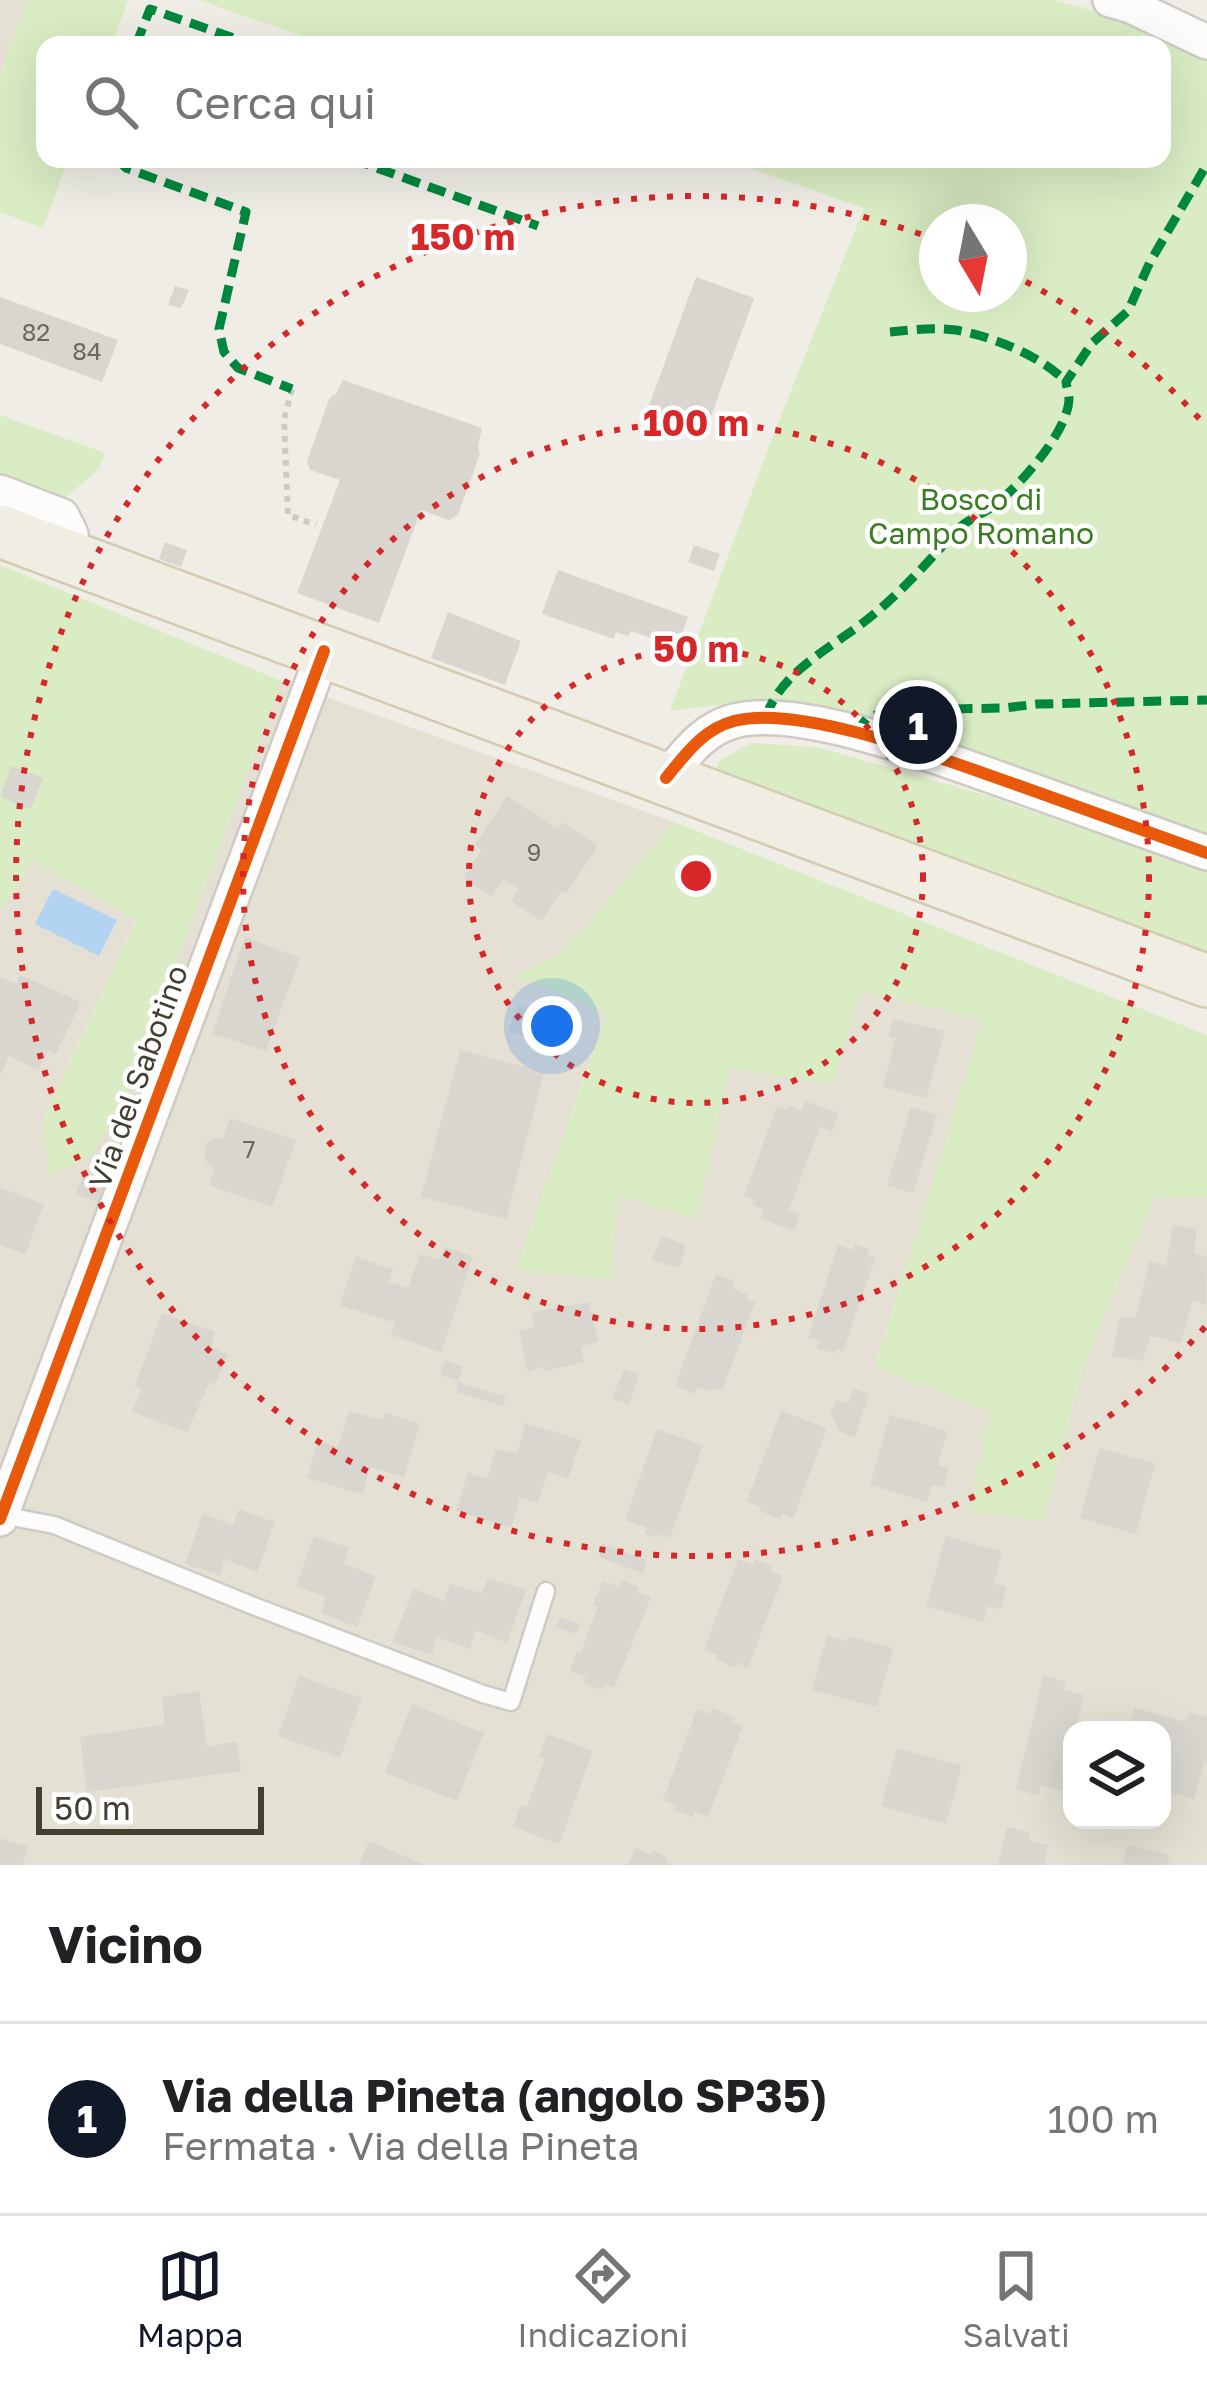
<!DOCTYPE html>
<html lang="it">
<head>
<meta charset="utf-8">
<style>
  :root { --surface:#fff; --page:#f2f2f2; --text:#202124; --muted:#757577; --line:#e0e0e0; --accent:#111827 }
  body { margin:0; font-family:"Golos Text",sans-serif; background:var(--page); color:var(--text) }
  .controls { position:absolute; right:36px; bottom:36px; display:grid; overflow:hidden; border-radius:24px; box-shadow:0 12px 48px #0002 }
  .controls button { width:108px; height:108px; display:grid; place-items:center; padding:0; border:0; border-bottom:3px solid var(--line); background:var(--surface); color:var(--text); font:60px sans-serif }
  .compass { position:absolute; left:919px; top:204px; width:108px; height:108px; border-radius:50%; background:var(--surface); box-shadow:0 12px 48px #0002; rotate:170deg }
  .scale { position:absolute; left:36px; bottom:30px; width:228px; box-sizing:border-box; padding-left:12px; border:6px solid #453f32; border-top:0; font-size:33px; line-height:42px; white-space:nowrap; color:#453f32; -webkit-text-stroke:9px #fff; paint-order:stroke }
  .you { position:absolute; left:552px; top:1026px; width:42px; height:42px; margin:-30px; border:9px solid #fff; border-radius:50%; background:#1a73e8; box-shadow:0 0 0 18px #1a73e833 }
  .badge { display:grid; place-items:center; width:78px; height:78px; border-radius:50%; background:var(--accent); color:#fff; font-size:39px; font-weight:700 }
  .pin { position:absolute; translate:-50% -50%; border:6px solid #fff; box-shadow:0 3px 12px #0006 }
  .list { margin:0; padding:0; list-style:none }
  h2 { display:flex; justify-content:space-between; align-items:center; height:156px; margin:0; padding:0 48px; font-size:51px }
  h2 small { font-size:39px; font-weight:400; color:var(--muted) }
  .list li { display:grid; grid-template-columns:78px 1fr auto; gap:36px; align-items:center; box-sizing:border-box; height:192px; padding:0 48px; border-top:3px solid var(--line) }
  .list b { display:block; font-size:45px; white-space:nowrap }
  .list p { margin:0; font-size:39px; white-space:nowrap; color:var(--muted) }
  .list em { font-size:39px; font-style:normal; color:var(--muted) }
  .icon { flex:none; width:66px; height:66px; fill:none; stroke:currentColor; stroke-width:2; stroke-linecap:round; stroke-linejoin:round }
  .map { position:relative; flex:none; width:1207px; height:1865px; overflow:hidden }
  .search { position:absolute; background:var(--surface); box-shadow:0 12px 48px #0002; left:36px; right:36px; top:36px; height:132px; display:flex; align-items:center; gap:30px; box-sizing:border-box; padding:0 42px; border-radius:24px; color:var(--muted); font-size:45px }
  .sheet { height:348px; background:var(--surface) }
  nav { display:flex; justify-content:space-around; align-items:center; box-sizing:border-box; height:168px; border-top:3px solid var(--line); background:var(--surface); font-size:33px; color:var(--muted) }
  nav a { display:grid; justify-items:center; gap:6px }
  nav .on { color:var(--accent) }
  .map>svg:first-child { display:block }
  .residential { fill:#e4e0d3; fill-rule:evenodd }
  .green { fill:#d9ecc3; fill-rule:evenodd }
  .water { fill:#b2d3f1 }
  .building { fill:#d8d6cf }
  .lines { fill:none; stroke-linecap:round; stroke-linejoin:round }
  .lane-casing { stroke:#cdcbc4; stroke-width:21 }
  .street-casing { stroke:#cdcbc4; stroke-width:38 }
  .primary-casing { stroke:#d4ccb2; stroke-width:56 }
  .path { stroke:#cecbc5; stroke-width:6; stroke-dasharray:6 6; stroke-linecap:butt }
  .lane { stroke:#fdfcfb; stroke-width:16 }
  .street { stroke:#fdfcfb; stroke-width:33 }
  .primary { stroke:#f0ede2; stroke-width:51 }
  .quiet { stroke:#00873e; stroke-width:9; stroke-dasharray:18 9; stroke-linecap:butt }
  .cycleway-casing { stroke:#fff; stroke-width:20 }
  .cycleway { stroke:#e8590c; stroke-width:12 }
  .ring { fill:none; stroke:#d62828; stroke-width:6; stroke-dasharray:6 12 }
  .labels { text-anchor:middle; stroke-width:9; stroke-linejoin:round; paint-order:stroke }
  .number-label { font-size:24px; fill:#6a665a }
  .park-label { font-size:30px; fill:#3b7b21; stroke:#fff }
  .street-label { font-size:30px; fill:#453f32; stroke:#fff }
  .centre { fill:#d62828; stroke:#fff; stroke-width:6 }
  .ring-label { font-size:36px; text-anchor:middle; font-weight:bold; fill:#d62828; stroke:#fff; stroke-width:9; stroke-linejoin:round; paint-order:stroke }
</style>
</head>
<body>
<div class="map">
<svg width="1207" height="1865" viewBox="0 0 1207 1865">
  <rect width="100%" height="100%" fill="#efede6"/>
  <path class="residential" d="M0 0H27L0 75Z
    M282 681 674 822 563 953 518 976 607 1012 516 1269 618 1196 730 1067 861 990 984 1019 875 1366 990 1411 1043 1521 1085 1362 1154 1198H1207V1865H0V911L34 860 136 919 43 1119 49 1175 123 1103ZM1072 1730H1162V1820H1072Z"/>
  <path class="green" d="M27 0H128L111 45H45V159H68L43 228 0 212V75Z
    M199 0H1053L1127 20 1174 42 1207 61V834L947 742 847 712 759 700 670 711 771 441 864 208 724 159H1162V45H396L386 42 380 45H328ZM937 222H1009V294H937Z
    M0 415 105 453 99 469 66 497 0 472Z
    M0 565 282 681 123 1103 91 1156 48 1176 43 1120 136 920 34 860 0 911Z
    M751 743 817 747 988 796 1207 872V952L714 776 719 761Z
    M674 822 1207 1035V1198H1154L1085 1362 1043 1521 969 1511 990 1411 875 1367 983 1019 861 991 832 1084 729 1068 697 1219 619 1196 610 1280 516 1269 607 1013 516 976 563 953Z"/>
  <path class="water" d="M53 889 117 920 99 956 35 924Z"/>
  <path class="building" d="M696 277 754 298 703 438 645 417Z
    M175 286 189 290 181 308 168 305Z
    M0 297 118 340 102 382 0 344Z
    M343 380 482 428 478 446 480 454 458 515 449 520 421 510 379 623 297 593 340 480 310 470 307 461 330 397 336 394Z
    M165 542 187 550 181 567 159 559Z
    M694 545 720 554 714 571 688 562Z
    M558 570 688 617 672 663 660 659 666 643 631 631 628 636 616 632 614 639 542 614Z
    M448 612 521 641 505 685 431 658Z
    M11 766 43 778 31 809 0 797Z
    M507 796 558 829 562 822 598 845 566 894 561 891 542 921 511 901 519 889 503 879 492 896 463 878 482 850 475 845Z
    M245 937 300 958 266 1051 212 1034Z
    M20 975 81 1002 56 1054 48 1050 38 1070 9 1056 0 1076V977L17 984Z
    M518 1005 578 1025 570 1051 509 1031Z
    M893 1019 945 1031 926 1098 883 1087 896 1038 889 1037Z
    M460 1050 544 1072 506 1219 421 1197Z
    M805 1101 839 1113 832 1131 820 1127 789 1210 800 1214 794 1231 761 1219 764 1210 752 1205 754 1200 744 1196 777 1106 788 1110 789 1106 802 1111Z
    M911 1107 937 1115 913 1193 887 1185Z
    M230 1118 296 1140 272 1207 209 1185 215 1169 208 1165 204 1155 207 1142 217 1137 223 1139Z
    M84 1173 108 1182 100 1203 76 1194Z
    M0 1188 44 1204 25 1254 0 1245Z
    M1173 1225 1197 1229 1194 1253 1207 1257 1206 1305 1193 1300 1181 1343 1151 1336 1142 1361 1112 1356 1120 1317 1135 1319 1150 1261 1166 1266Z
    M662 1236 686 1245 679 1268 652 1260Z
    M855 1244 869 1249 867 1256 875 1258 843 1352 836 1349 834 1353 817 1348 819 1341 808 1338 838 1245 853 1250Z
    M445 1247 473 1257 441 1352 391 1335 395 1323 340 1305 356 1257 393 1269 389 1282 408 1288 420 1254 440 1260Z
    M716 1274 735 1281 732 1288 748 1295 746 1299 755 1302 722 1391 713 1388 711 1392 697 1387 695 1394 675 1386Z
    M589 1302 598 1341 581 1347 584 1362 545 1371V1366L528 1372 519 1331 534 1327 532 1312Z
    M162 1313 215 1332 211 1347 228 1355 215 1385 210 1381 187 1432 132 1412 142 1389 135 1386Z
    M445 1360 463 1367 458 1381 440 1374Z
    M624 1369 639 1374 629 1404 612 1399Z
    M458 1382 506 1397 503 1406 456 1392Z
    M854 1389 869 1394 855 1437 839 1431 830 1413 836 1400 848 1403Z
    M349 1411 383 1420 385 1413 420 1424 404 1477 370 1467 363 1494 307 1478 318 1441 338 1447Z
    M781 1411 827 1428 793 1518 782 1514 780 1519 760 1511 761 1507 747 1501Z
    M890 1415 947 1431 938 1465 949 1468 944 1488 932 1485 927 1502 870 1485Z
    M525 1423 581 1440 568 1479 548 1472 538 1503 520 1498 511 1528 456 1511 468 1473 487 1479 496 1449 517 1454Z
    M657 1429 703 1445 670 1538 659 1534 658 1538 645 1533 647 1528 625 1520Z
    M1099 1448 1155 1463 1136 1534 1080 1518Z
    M239 1509 275 1522 257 1572 224 1559 220 1575 185 1564 203 1514 233 1525Z
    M314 1536 350 1548 344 1564 376 1576 357 1627 321 1613 326 1597 296 1586Z
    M946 1536 1002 1552 994 1584 1007 1587 1000 1609 988 1606 983 1622 926 1606Z
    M603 1544 647 1560 642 1573 599 1557Z
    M738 1559 753 1565 755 1559 772 1566 770 1571 783 1576 748 1668 737 1663 735 1667 716 1660 718 1655 704 1650Z
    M488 1578 526 1590 507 1643 475 1630 470 1649 437 1637 432 1655 392 1642 414 1589 444 1601 450 1584 482 1593Z
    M622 1580 639 1587 637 1592 651 1597 614 1688 605 1685 602 1690 584 1683 586 1677 570 1671 577 1651 581 1653 598 1607 593 1605 603 1581 619 1587Z
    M560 1617 580 1624 576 1634 556 1627Z
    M827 1636 848 1641 849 1636 893 1648 877 1707 812 1690Z
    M299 1676 362 1698 340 1758 278 1736Z
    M1043 1676 1066 1682 1064 1690 1084 1695 1076 1730H1072V1746L1061 1791 1040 1785 1038 1795 1016 1790Z
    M199 1691 207 1747 237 1741 241 1771 87 1792 80 1737 165 1724 162 1697Z
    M412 1704 484 1733 457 1801 385 1773Z
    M712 1708 735 1717 733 1722 743 1726 708 1817 695 1812 693 1817 674 1810 676 1805 663 1800 697 1709 710 1714Z
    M1135 1708 1186 1722 1189 1712 1207 1717V1763L1204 1762 1194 1799 1162 1790V1730H1128Z
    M547 1734 593 1751 559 1844 513 1827 521 1805 527 1807 545 1759 539 1757Z
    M897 1748 962 1766 946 1824 881 1806Z
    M1007 1827 1029 1832 1028 1840 1048 1845 1044 1865H998Z
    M0 1838 28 1847 22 1865H0Z
    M369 1841 425 1865H359Z
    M1128 1845 1170 1855 1167 1865H1122Z
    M635 1848 651 1855 653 1851 667 1857 666 1861 674 1865H628Z"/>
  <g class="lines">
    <g class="lane-casing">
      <path id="lane" d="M2 1515 54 1525 251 1605 483 1694 511 1702 546 1591"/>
    </g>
    <g class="street-casing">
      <path id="street" d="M1110 0 1131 6 1207 42
        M0 492 62 516 71 534 69 556
        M666 778C685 755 703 729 734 721 802 703 950 762 1017 785 1080 808 1144 830 1207 853
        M0 1519 324 651"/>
    </g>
    <g class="primary-casing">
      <path id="primary" d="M0 531 1207 981"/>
    </g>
    <path class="path" d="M292 389 284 419 288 515 316 525"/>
    <use href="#lane" class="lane"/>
    <use href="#street" class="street"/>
    <use href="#primary" class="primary"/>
    <path class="quiet" d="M136 45 150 9 254 45
      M117 159 126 168 246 212 219 329 224 352 238 368 292 389
      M352 159 538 226
      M890 332C911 330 935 327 956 330 991 336 1042 356 1066 382
      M766 717C780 673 829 649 864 622 899 595 927 563 956 531 967 519 983 514 995 505 1020 485 1067 433 1069 400 1069 394 1067 388 1066 382L1092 343 1128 311 1150 262 1207 164
      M855 733 868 717 896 710 1004 708 1038 704 1207 700"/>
    <g class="cycleway-casing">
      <path id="cycleway" d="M666 778C685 755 703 729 734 721 802 703 950 762 1017 785 1080 808 1144 830 1207 853
        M0 1519 324 651"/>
    </g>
    <use href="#cycleway" class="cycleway"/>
  </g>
  <g class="ring">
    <circle cx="696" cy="876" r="227"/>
    <circle cx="696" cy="876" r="453"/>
    <path d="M1205 1327A680 680 0 1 1 934 239M1010 273A680 680 0 0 1 1205 425"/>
  </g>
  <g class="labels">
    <g class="number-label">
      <text x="36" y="341">82</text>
      <text x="87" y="360">84</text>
      <text x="534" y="861">9</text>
      <text x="249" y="1158">7</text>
    </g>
    <g class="park-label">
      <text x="981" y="510">Bosco di<tspan x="981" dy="34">Campo Romano</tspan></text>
    </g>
    <g class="street-label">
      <text transform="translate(139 1077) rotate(-70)" y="10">Via del Sabotino</text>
    </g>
  </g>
  <circle cx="696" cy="876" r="18" class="centre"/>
  <g class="ring-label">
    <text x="463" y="250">150 m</text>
    <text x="696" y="436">100 m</text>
    <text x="696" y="662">50 m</text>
  </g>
</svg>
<div class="controls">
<button><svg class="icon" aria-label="layers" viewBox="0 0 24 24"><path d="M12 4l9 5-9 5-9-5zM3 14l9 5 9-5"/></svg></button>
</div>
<svg class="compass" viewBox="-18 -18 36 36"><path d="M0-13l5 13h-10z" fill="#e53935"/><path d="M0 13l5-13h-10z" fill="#757577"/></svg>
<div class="scale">50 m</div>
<div class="you"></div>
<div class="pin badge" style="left:918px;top:725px">1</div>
<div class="search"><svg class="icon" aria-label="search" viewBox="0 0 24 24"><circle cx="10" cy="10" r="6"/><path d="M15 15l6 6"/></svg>Cerca qui</div>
</div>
<section class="sheet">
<h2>Vicino<small></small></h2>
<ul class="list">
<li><span class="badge">1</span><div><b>Via della Pineta (angolo SP35)</b><p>Fermata · Via della Pineta</p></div><em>100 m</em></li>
</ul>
</section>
<nav>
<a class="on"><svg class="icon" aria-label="map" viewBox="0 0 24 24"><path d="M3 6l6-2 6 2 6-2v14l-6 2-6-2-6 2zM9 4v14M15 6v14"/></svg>Mappa</a>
<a><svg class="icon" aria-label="directions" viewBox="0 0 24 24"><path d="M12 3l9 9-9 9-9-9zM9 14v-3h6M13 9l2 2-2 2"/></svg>Indicazioni</a>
<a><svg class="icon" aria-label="saved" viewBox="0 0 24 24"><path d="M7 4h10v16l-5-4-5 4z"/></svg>Salvati</a>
</nav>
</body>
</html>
